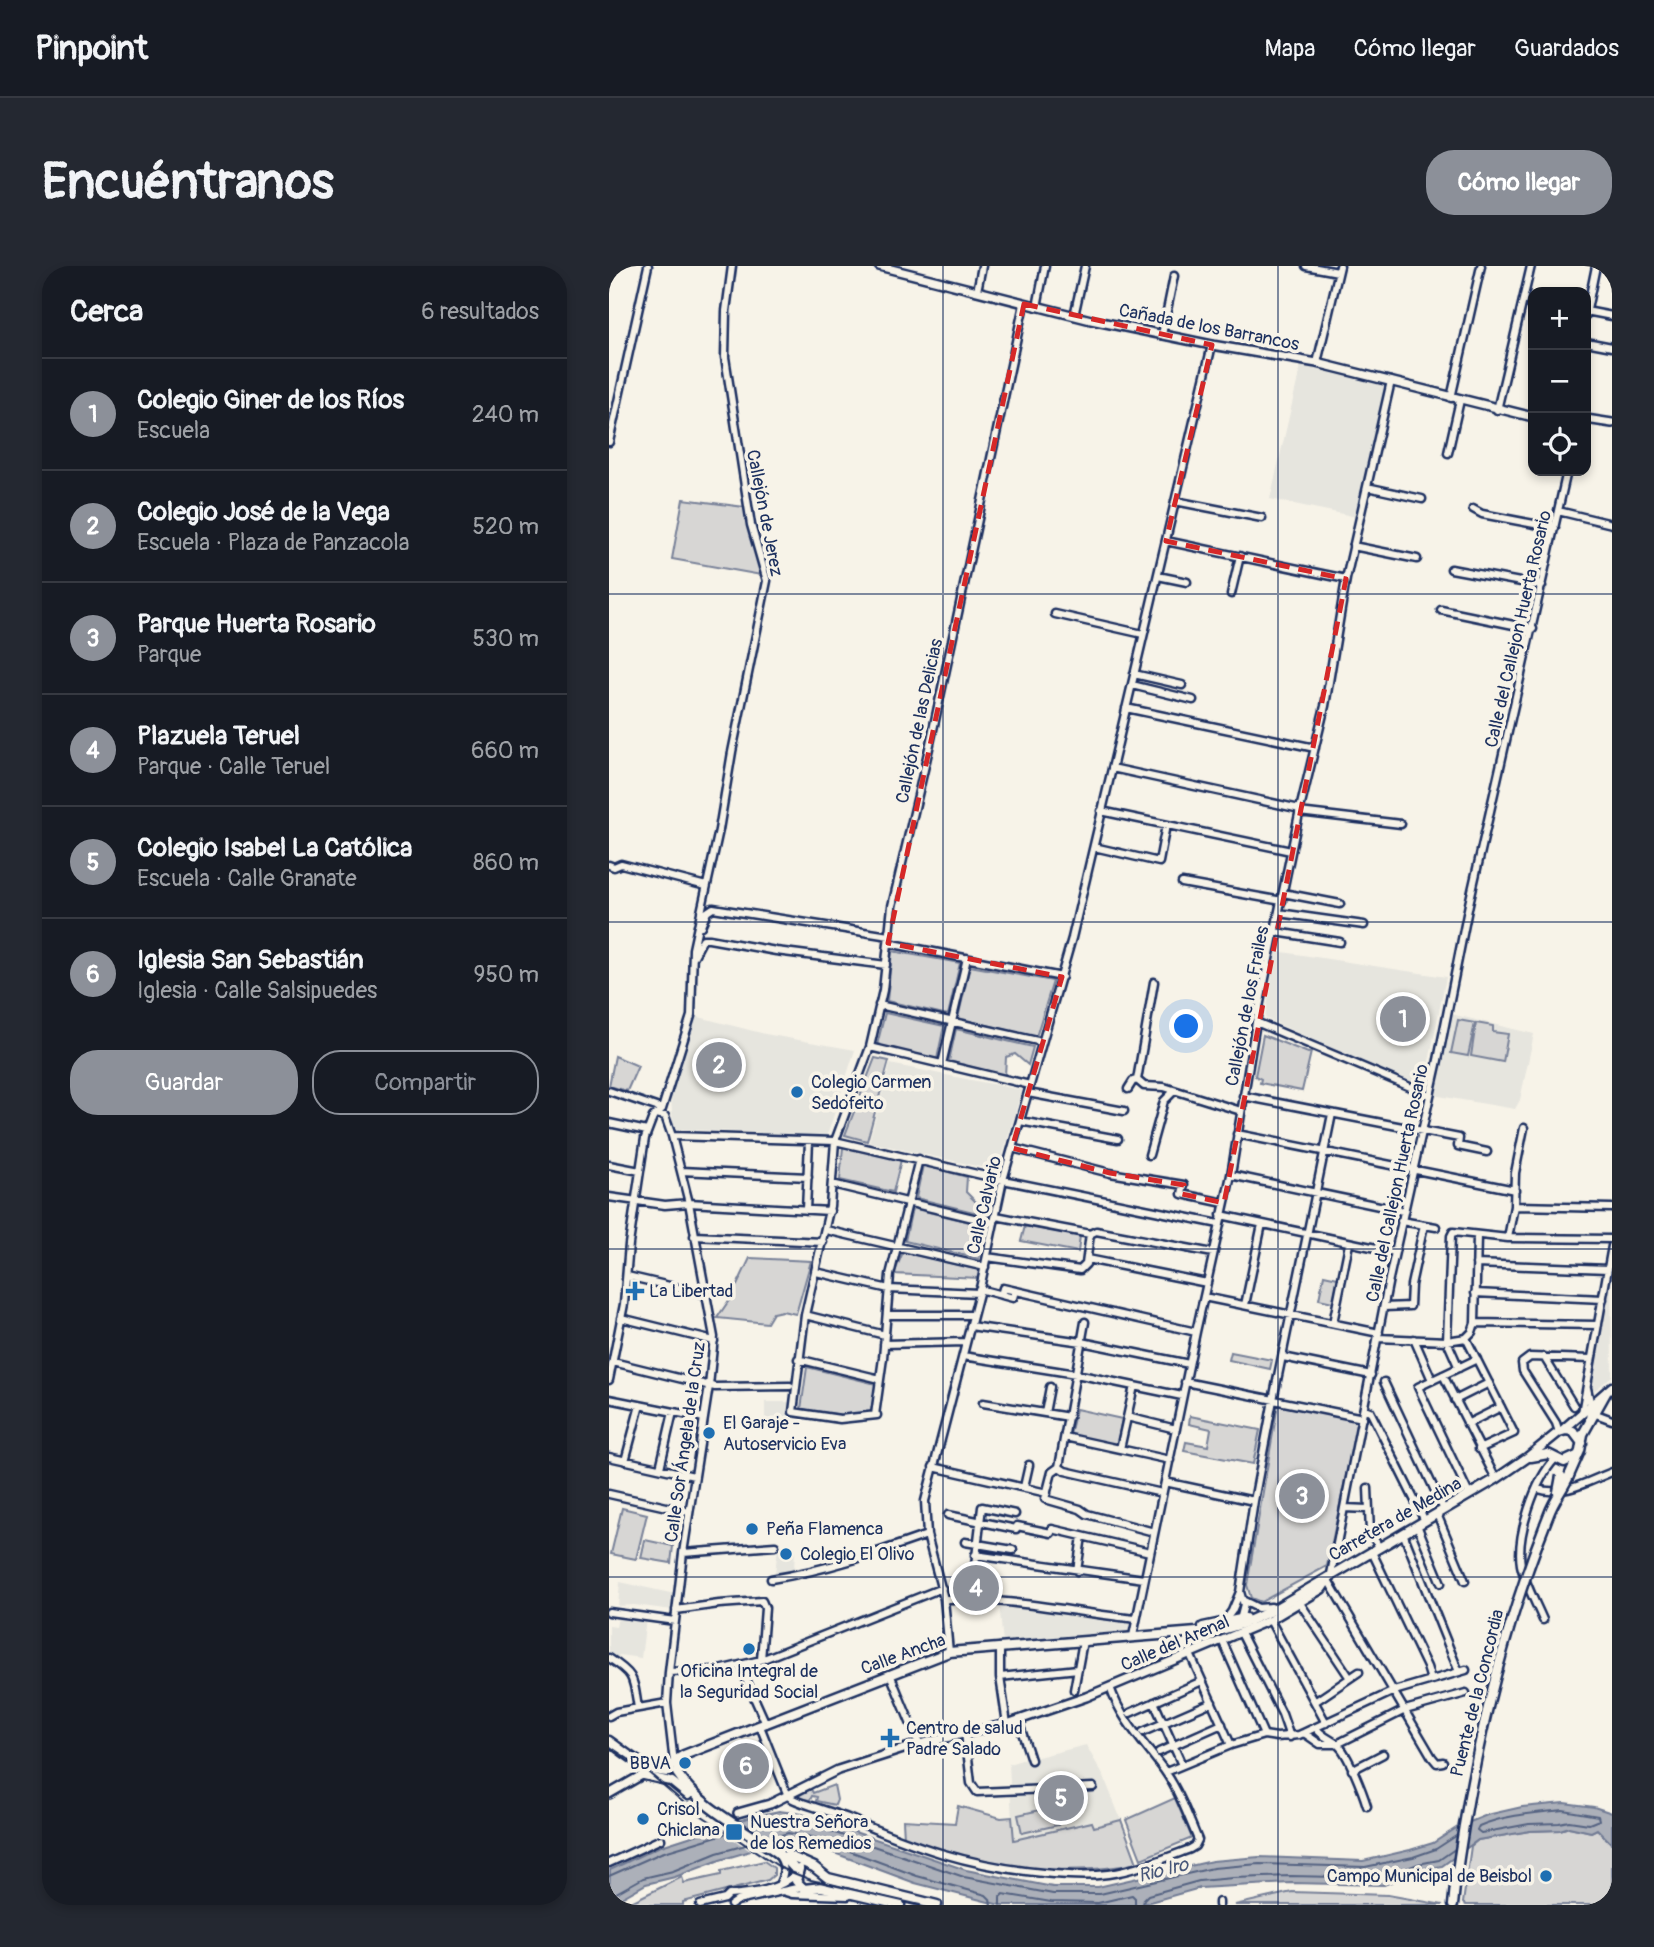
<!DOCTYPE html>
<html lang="es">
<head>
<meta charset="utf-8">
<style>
  :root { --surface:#171b24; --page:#242831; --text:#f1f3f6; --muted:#9ea1a6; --line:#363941; --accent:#8c9099 }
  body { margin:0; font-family:Pangolin,sans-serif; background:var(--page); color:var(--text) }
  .controls { position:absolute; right:21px; top:21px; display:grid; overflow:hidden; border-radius:14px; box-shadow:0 4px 10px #0003 }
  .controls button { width:63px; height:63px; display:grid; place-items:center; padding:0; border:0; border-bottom:2px solid var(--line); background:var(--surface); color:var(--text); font:35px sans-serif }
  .you { position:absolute; left:578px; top:761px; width:24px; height:24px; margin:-18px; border:5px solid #fff; border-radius:50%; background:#1a73e8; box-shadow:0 0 0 10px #1a73e833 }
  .badge { display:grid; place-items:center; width:46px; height:46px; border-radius:50%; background:var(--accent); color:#fff; font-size:23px; font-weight:700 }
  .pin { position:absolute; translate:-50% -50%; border:4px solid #fff; box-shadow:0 2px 7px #0006 }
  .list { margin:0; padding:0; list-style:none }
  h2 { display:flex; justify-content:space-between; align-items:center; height:91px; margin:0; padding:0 28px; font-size:30px }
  h2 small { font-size:23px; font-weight:400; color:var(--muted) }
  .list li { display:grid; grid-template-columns:46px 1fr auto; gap:21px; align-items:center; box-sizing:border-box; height:112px; padding:0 28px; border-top:2px solid var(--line) }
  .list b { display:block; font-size:26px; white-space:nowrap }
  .list p { margin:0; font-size:23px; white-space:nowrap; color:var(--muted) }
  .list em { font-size:23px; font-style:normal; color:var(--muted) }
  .actions { display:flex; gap:14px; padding:21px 28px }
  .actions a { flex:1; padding:16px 0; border:2px solid var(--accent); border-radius:28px; text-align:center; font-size:24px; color:var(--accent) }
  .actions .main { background:var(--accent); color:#fff }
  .icon { flex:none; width:38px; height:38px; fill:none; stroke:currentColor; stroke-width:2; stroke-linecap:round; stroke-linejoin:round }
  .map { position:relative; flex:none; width:1003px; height:1639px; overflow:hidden; border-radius:28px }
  header { display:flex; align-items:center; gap:42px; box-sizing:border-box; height:98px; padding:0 35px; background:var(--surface); border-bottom:2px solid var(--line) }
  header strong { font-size:33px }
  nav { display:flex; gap:38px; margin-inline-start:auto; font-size:24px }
  .intro { display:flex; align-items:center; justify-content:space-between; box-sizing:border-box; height:168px; padding:0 42px }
  h1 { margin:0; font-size:49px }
  .button { padding:18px 32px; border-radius:28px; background:var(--accent); color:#fff; font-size:24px; font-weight:700 }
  main { display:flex; gap:42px; padding:0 42px }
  aside { flex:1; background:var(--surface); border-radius:28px; box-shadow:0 4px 10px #0003 }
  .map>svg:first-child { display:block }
  .built { fill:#e6e5de }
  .green { fill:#d7d6d4; stroke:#798299; stroke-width:2 }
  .water { fill:#acb0b9; stroke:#727c95; stroke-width:2 }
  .pier { fill:#f7f3e8 }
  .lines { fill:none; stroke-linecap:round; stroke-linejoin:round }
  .shore { stroke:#556382; stroke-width:2 }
  .minor-casing { stroke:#1b2f5e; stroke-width:11 }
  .tertiary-casing { stroke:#1b2f5e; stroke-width:12 }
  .secondary-casing { stroke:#1b2f5e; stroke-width:13 }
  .minor { stroke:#f7f3e8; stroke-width:6 }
  .tertiary { stroke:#f7f3e8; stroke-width:7 }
  .secondary { stroke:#f7f3e8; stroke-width:8 }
  .tram { stroke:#1b2f5e; stroke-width:2 }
  .secondary-bridge-casing { stroke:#1b2f5e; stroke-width:13; stroke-linecap:butt }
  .secondary-bridge { stroke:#f7f3e8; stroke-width:8 }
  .marked { fill:none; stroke:#d62828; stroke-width:5; stroke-dasharray:14 9; stroke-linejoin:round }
  .grid { fill:none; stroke:#1b2f5e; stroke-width:2; stroke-opacity:0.55 }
  .poi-dot { fill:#1f6fb2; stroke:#f7f3e8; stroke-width:2.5 }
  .labels { text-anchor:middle; stroke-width:7; stroke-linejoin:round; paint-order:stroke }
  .street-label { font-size:18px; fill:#1b2f5e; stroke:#f7f3e8 }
  .poi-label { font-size:18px; fill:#1b2f5e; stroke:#f7f3e8; text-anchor:start }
  .water-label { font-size:19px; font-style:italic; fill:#465679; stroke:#f7f3e8 }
</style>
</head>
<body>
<header>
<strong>Pinpoint</strong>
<nav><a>Mapa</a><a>Cómo llegar</a><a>Guardados</a></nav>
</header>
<div class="intro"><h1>Encuéntranos</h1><a class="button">Cómo llegar</a></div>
<main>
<aside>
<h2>Cerca<small>6 resultados</small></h2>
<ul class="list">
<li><span class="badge">1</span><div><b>Colegio Giner de los Ríos</b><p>Escuela</p></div><em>240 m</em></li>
<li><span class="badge">2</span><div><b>Colegio José de la Vega</b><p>Escuela · Plaza de Panzacola</p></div><em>520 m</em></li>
<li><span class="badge">3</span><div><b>Parque Huerta Rosario</b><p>Parque</p></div><em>530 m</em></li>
<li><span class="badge">4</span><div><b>Plazuela Teruel</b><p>Parque · Calle Teruel</p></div><em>660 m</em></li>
<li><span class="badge">5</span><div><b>Colegio Isabel La Católica</b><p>Escuela · Calle Granate</p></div><em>860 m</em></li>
<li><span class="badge">6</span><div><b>Iglesia San Sebastián</b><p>Iglesia · Calle Salsipuedes</p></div><em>950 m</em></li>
</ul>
<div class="actions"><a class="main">Guardar</a><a>Compartir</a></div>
</aside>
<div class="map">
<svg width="1003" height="1639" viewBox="0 0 1003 1639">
  <rect width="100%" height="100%" fill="#f7f3e8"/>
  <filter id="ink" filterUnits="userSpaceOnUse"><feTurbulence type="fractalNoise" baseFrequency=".0143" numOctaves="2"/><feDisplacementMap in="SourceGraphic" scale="14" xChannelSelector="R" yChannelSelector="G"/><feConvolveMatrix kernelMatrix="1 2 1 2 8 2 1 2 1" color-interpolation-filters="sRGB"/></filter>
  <g filter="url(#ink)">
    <path class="built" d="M692 99 775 120 776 126 748 251 661 233Z
      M667 685 837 711 815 820 748 794 656 752Z
      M842 748 925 768 911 834 906 843 824 829Z
      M86 750 156 768 246 784 218 870 64 863 62 830Z
      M281 798 413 824 389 905 260 876Z
      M1002 1006 1003 1110 985 1125 981 1121Z
      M156 1136H181V1163H156Z
      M169 1279 186 1281 185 1306 166 1308Z
      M11 1316 66 1328 64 1344 25 1339 9 1340Z
      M390 1337 521 1354 520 1365 394 1377Z
      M9 1351 37 1353 32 1392 10 1389 9 1393 0 1387V1360L7 1361Z
      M477 1479 495 1511 512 1554 484 1561 482 1556 404 1574 400 1498 419 1492 421 1495 425 1494V1492Z"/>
    <path class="green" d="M74 233 135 241 152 309 63 293Z
      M283 685 351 697 339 749 278 735Z
      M361 700 444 715 427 771 349 752Z
      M276 747 335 760 328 793 268 779Z
      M849 754 866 757 859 790 842 787Z
      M867 757 884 760V766L899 768 894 796 862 790Z
      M347 763 424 781 419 799 406 788 397 791 396 810 340 795Z
      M654 769 699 787 702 786 693 825 651 817 652 813 646 810Z
      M6 790 29 800 18 825 0 820Z
      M266 792 280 795 258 875 236 869Z
      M234 881 292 894 284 926 231 914Z
      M314 899 358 911 357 926 367 936 382 939 381 950 307 932Z
      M303 942 377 960 370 993 296 975Z
      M416 960 471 970 469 986 412 975Z
      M294 986 371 1004 370 1012 285 1008Z
      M141 992 202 995 187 1048 173 1045 164 1047 158 1057 108 1052 123 1030Z
      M715 1009 729 1012 724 1036 710 1033Z
      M622 1086 663 1094 661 1103 620 1094Z
      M198 1101 267 1118 262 1146 233 1149 192 1143Z
      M669 1138 749 1153 718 1300 652 1336 642 1332 638 1319Z
      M467 1143 513 1153 508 1179 461 1169Z
      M581 1150 651 1164 644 1198 575 1185 577 1176 599 1180 602 1163 580 1158Z
      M13 1242 38 1248 27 1293 2 1288Z
      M36 1274 64 1280 62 1297 32 1292Z
      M225 1519 228 1534 226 1539 207 1535 208 1531 203 1530 201 1534 189 1532V1530L202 1523 204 1527Z
      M566 1532 583 1572 532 1593 517 1554Z
      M349 1540 392 1552 403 1551 405 1574 483 1556 485 1561 512 1554 528 1597C487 1607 414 1605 372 1596 346 1590 320 1581 295 1572L294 1554 346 1557Z
      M444 1541 449 1559 413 1567 409 1549Z
      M960 1561 982 1566 988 1563 1003 1578V1639H857L854 1637 862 1580 869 1574 920 1565 951 1564Z
      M155 1595 165 1602V1609L159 1614 74 1636V1639H16L73 1611 75 1617 112 1609V1605Z
      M683 1626 779 1629 834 1639H626Z"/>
    <path class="water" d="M955 1537 985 1541 1003 1547V1578L988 1563 982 1566 960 1561 951 1564 921 1565 869 1574 833 1600 811 1604 775 1619 682 1617 591 1622 530 1639H391L306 1617 201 1578 179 1574 111 1594 66 1611 37 1618 0 1639 1 1604 49 1581 142 1551 170 1545 193 1548 357 1604 444 1621H489L603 1595 650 1591 754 1595 801 1584 824 1577 849 1561 878 1549 913 1541Z"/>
    <path class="pier" d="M128 1552 171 1580 146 1588 105 1560Z"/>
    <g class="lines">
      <path class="shore" d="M954 1544 989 1550 990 1554 980 1558 960 1555 950 1557 920 1558 872 1567 868 1564 870 1560C896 1549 926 1547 954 1544Z
        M138 1560 170 1553 191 1555 355 1611 444 1628H491L604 1602 650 1598 756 1601 804 1591 827 1583 847 1570
        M158 1573 179 1567 203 1571 308 1610 377 1629 381 1633 382 1639
        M0 1610 52 1587 125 1565
        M0 1631 34 1612 64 1605 108 1587 144 1577
        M391 1639V1631L394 1628 442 1636 489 1637 523 1629 526 1632V1639
        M534 1639 535 1633 539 1629 590 1615 624 1612 682 1610 773 1612 809 1598 830 1594 846 1583"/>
      <g class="minor-casing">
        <path id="minor" d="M697 0 729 6
          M368 25 373 0
          M428 41 436 0
          M977 45 1003 50
          M977 49 987 0
          M465 50 476 0
          M553 69 565 10
          M977 76 1003 81
          M708 97 731 0
          M842 132 872 0
          M888 144 922 0
          M0 176 39 0
          M839 187 851 134
          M758 221 813 233
          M566 235 653 252
          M864 243 873 248 946 262
          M949 245 1003 258
          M557 275 737 313
          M744 280 808 293
          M842 303 933 320
          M549 310 578 316
          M622 328 631 290
          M832 344 924 363
          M446 348 534 368
          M525 408 573 419
          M523 419 584 434
          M517 442 706 482
          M503 502 691 543
          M492 545 682 585
          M690 546 792 558
          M485 581 550 596 557 559
          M0 599 5 601 12 598 97 620
          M573 617 673 635
          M674 627 731 638
          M670 647 755 659
          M92 660 98 646 104 642 280 670
          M667 666 731 676
          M279 677 453 711
          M85 690 94 673H100L167 685 277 699
          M545 716 528 814 535 820 555 821 632 845
          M270 739 433 776
          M647 756 820 829
          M261 781 421 819
          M333 798 358 692
          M519 823 524 815 528 814
          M0 825 53 843
          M419 827 515 845
          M634 830 850 872 849 880 878 886
          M47 848 56 850 63 870 80 937 105 1071 100 1120 74 1287 60 1406 58 1437 65 1497
          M411 855 509 873
          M0 857 38 865
          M628 868 906 924
          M63 870 226 875 394 914 610 958
          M403 882 501 907 575 919 573 928 615 937
          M540 889 555 835 565 825
          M0 899 31 905
          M72 905 199 911
          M622 909 794 945
          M223 918 385 957
          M0 931 56 939 80 937 221 945
          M905 940 1003 942
          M197 944 200 875
          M612 949 786 986
          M387 950 481 968 487 965 604 987
          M792 955 827 961
          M217 964 376 1001
          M85 970 214 976
          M899 972 905 940 906 907 915 862
          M378 991 471 1004 477 998 481 968
          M478 993 598 1017
          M867 998 999 1003
          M207 1006 280 1023 370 1027
          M18 1010 99 1029
          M370 1023 404 1032 406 1025
          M866 1027 994 1033
          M392 1029 394 1022 587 1066
          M595 1031 770 1067
          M636 1039 653 958
          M775 1041 801 1040 802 1019 815 959
          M196 1049 276 1069
          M278 1049H364
          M12 1052 105 1075
          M476 1056 450 1201 443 1206 436 1233 471 1243 478 1248 545 1266
          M724 1057 740 978
          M866 1057 989 1059
          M361 1060 473 1076 580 1098
          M769 1072 838 1075 857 1072
          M857 1072 905 1167 870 1183
          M857 1072 863 1066 866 1057 868 970
          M805 1073 823 1114
          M275 1078 357 1076
          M354 1090 467 1108 573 1130
          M674 1091 762 1109
          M935 1091 965 1140
          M189 1093 271 1113
          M4 1096 106 1121 181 1120
          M850 1102 838 1075 842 970 844 966 899 972 1003 973
          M834 1109 887 1213
          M0 1114 15 1038 20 978 36 872 44 851 53 843 82 750 84 683 110 564 123 486 158 315 142 259 116 91 117 45 123 0
          M576 1116 754 1152
          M775 1116 835 1244
          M978 1122 982 1140 980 1153
          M0 1133 95 1152
          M846 1134 880 1117
          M374 1137 460 1151
          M756 1143 761 1145 816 1255
          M436 1147 441 1121
          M973 1147 1003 980
          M987 1148 1003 1154
          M266 1149 274 1092 281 1009 310 893
          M268 1149 231 1153 184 1146 196 1049 221 940 226 875 261 781 274 724 283 640 321 478 415 38
          M518 1151 567 1163
          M858 1158 892 1141
          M950 1166 947 1157 914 1105 913 1097 921 1091 982 1093
          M456 1171 561 1194
          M511 1183 525 1120
          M0 1191 85 1210
          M16 1195 31 1139
          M324 1201 438 1227
          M450 1201 456 1205 553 1227
          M51 1202 64 1146
          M556 1216 645 1235
          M415 1221 420 1199
          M759 1222 761 1266 770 1281
          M929 1223C953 1231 980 1215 1003 1206
          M0 1228 80 1246
          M860 1228 809 1121 868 1093
          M735 1242 759 1243
          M828 1248 856 1315
          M339 1249 407 1263 408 1260 442 1267 443 1263 541 1286
          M808 1259 832 1317
          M794 1267 850 1406
          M356 1276 404 1284
          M763 1286 818 1401 822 1414
          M74 1287 166 1280
          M366 1289 535 1313
          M468 1305 473 1270
          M722 1308 780 1013 829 794 860 638 958 205
          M162 1313C218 1304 264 1288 318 1269
          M719 1314 823 1491 828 1497 834 1496
          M335 1333C399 1332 463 1346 527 1353
          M362 1333 373 1241 406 1248
          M635 1335 649 1342 662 1341
          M691 1337 741 1412
          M67 1344 110 1338 153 1335 156 1342 152 1394
          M0 1346 66 1355
          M631 1354 635 1339 631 1326
          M661 1354 717 1457
          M934 1354C927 1337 916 1318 912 1299 907 1269 926 1214 946 1193
          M614 1357 623 1345 631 1326 645 1235 664 1134 723 848
          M632 1367 673 1448 681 1471
          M524 1370 587 1066 622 909 647 756 691 543 716 440 737 313 782 115
          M613 1374 655 1469
          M391 1381V1411L398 1458
          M340 1386 335 1333 318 1269 316 1235 370 1027 394 914 463 672 603 79
          M581 1388 622 1479
          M0 1392C26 1409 24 1411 29 1442
          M131 1400 157 1458
          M60 1406 110 1404 152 1394 333 1322
          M281 1408 310 1478
          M391 1411 469 1403
          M465 1424 474 1375
          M707 1435 750 1406
          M545 1436 573 1499
          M521 1447 593 1415
          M0 1450 7 1446 58 1437
          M409 1454 422 1494
          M151 1460 179 1530C184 1536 227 1547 239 1552 306 1581 360 1600 434 1607 455 1609 477 1611 499 1608 527 1604 554 1593 581 1583L586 1580 589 1574C579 1550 570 1525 555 1504 535 1477 512 1454 501 1421
          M707 1462C713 1471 721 1472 729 1479 739 1487 754 1527 758 1540
          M534 1466 603 1436
          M356 1467 362 1517 368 1526 484 1521
          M695 1467 711 1478H728L796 1444 857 1427
          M550 1486 613 1458
          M743 1504 774 1488
          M557 1506 622 1479 655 1469 668 1471 690 1469 785 1425 857 1404
          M0 1597 52 1573
          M170 1619C175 1609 177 1600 170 1590
          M173 1625 183 1628 239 1630
          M91 1639 116 1633 120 1629C145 1627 169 1625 188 1607
          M122 1639 128 1635 192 1621
          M610 1639V1636"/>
      </g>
      <g class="tertiary-casing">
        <path id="tertiary" d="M270 0 482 54 603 79 708 97 924 151
          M977 153 1003 157
          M0 1528 33 1509 59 1515
          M129 1547 161 1538 229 1504 310 1478 398 1458 477 1431 661 1354 713 1323 721 1311"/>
      </g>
      <g class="secondary-casing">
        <path id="secondary" d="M955 1163 1003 1121
          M922 1191 939 1188 955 1196 968 1190
          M960 1210 971 1185 974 1168 998 1125
          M594 1361 636 1352
          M0 1475C17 1487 37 1505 58 1506
          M75 1492 68 1507C88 1537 120 1554 151 1575 165 1584 178 1592 188 1606
          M58 1506 67 1494 75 1489 340 1386 613 1364 633 1358 664 1344 887 1213 919 1191 950 1166 957 1164 964 1165 973 1177
          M63 1516 79 1529
          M178 1589 205 1601 219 1612 328 1639
          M190 1603 187 1615 195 1623 213 1621 291 1639
          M844 1639 846 1620"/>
      </g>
      <use href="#minor" class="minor"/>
      <use href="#tertiary" class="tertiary"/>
      <use href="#secondary" class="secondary"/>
      <path class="tram" d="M0 1480 40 1507 81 1542 172 1602 202 1614 311 1639"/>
      <g class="secondary-bridge-casing">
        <path id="secondary-bridge" d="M949 1226 952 1210
          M846 1620C863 1491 892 1368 940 1248 945 1234 954 1223 960 1210"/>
      </g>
      <use href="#secondary-bridge" class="secondary-bridge"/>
    </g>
  </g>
  <path class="marked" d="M415 38 603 79 557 275 737 313 615 937 573 928 575 919 501 907 403 882 453 711 279 677Z"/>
  <path class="grid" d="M334 0V1639M669 0V1639M0 328H1003M0 656H1003M0 983H1003M0 1311H1003"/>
  <g class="poi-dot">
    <circle cx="188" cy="826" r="7"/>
    <path d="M22.5 1014.5h7v7h7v7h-7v7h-7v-7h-7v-7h7z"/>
    <circle cx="100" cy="1167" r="7"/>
    <circle cx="143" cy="1263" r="7"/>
    <circle cx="177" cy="1288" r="7"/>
    <circle cx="140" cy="1383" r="7"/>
    <path d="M277.5 1461.5h7v7h7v7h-7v7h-7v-7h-7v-7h7z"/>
    <circle cx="76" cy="1497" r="7"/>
    <circle cx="34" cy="1553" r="7"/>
    <rect x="116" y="1557" width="18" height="18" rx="3.5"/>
    <circle cx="937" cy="1610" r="7"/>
  </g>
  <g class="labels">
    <g class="street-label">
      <text transform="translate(600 61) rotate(11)" y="6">Cañada de los Barrancos</text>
      <text transform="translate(156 247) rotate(79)" y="6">Callejón de Jerez</text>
      <text transform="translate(909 363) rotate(-77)" y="6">Calle del Callejon Huerta Rosario</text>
      <text transform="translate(310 455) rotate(-78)" y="6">Callejón de las Delicias</text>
      <text transform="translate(638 740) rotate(-79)" y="6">Callejón de los Frailes</text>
      <text transform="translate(788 917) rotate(-78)" y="6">Calle del Callejon Huerta Rosario</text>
      <text transform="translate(375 939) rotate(-77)" y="6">Calle Calvario</text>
      <text transform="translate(76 1176) rotate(-82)" y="6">Calle Sor Ángela de la Cruz</text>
      <text transform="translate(786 1253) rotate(-30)" y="6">Carretera de Medina</text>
      <text transform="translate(566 1377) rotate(-23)" y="6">Calle del Arenal</text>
      <text transform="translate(294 1388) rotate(-20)" y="6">Calle Ancha</text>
      <text transform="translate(868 1427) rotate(-76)" y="6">Puente de la Concordia</text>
    </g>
    <g class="poi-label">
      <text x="202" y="822">Colegio Carmen<tspan x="202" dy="21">Sedofeito</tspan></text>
      <text x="40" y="1031">La Libertad</text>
      <text x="114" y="1163">El Garaje -<tspan x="114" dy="21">Autoservicio Eva</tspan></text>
      <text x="157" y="1269">Peña Flamenca</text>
      <text x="191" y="1294">Colegio El Olivo</text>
      <text x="140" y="1411" text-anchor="middle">Oficina Integral de<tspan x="140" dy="21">la Seguridad Social</tspan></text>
      <text x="297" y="1468">Centro de salud<tspan x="297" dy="21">Padre Salado</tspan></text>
      <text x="62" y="1503" text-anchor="end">BBVA</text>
      <text x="48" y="1549">Crisol<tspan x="48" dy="21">Chiclana</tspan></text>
      <text x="141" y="1562">Nuestra Señora<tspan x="141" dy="21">de los Remedios</tspan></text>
      <text x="923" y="1616" text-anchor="end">Campo Municipal de Beisbol</text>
    </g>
    <g class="water-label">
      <text transform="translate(554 1603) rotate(-14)" y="7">Rio Iro</text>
    </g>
  </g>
</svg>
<div class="controls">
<button>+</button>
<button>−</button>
<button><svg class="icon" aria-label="locate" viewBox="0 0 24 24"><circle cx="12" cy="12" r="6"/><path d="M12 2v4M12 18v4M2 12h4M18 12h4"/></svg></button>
</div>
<div class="you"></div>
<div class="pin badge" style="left:794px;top:753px">1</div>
<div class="pin badge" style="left:110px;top:799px">2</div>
<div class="pin badge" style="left:693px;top:1230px">3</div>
<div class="pin badge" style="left:367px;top:1322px">4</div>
<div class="pin badge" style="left:452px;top:1532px">5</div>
<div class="pin badge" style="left:137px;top:1500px">6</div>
</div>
</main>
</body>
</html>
